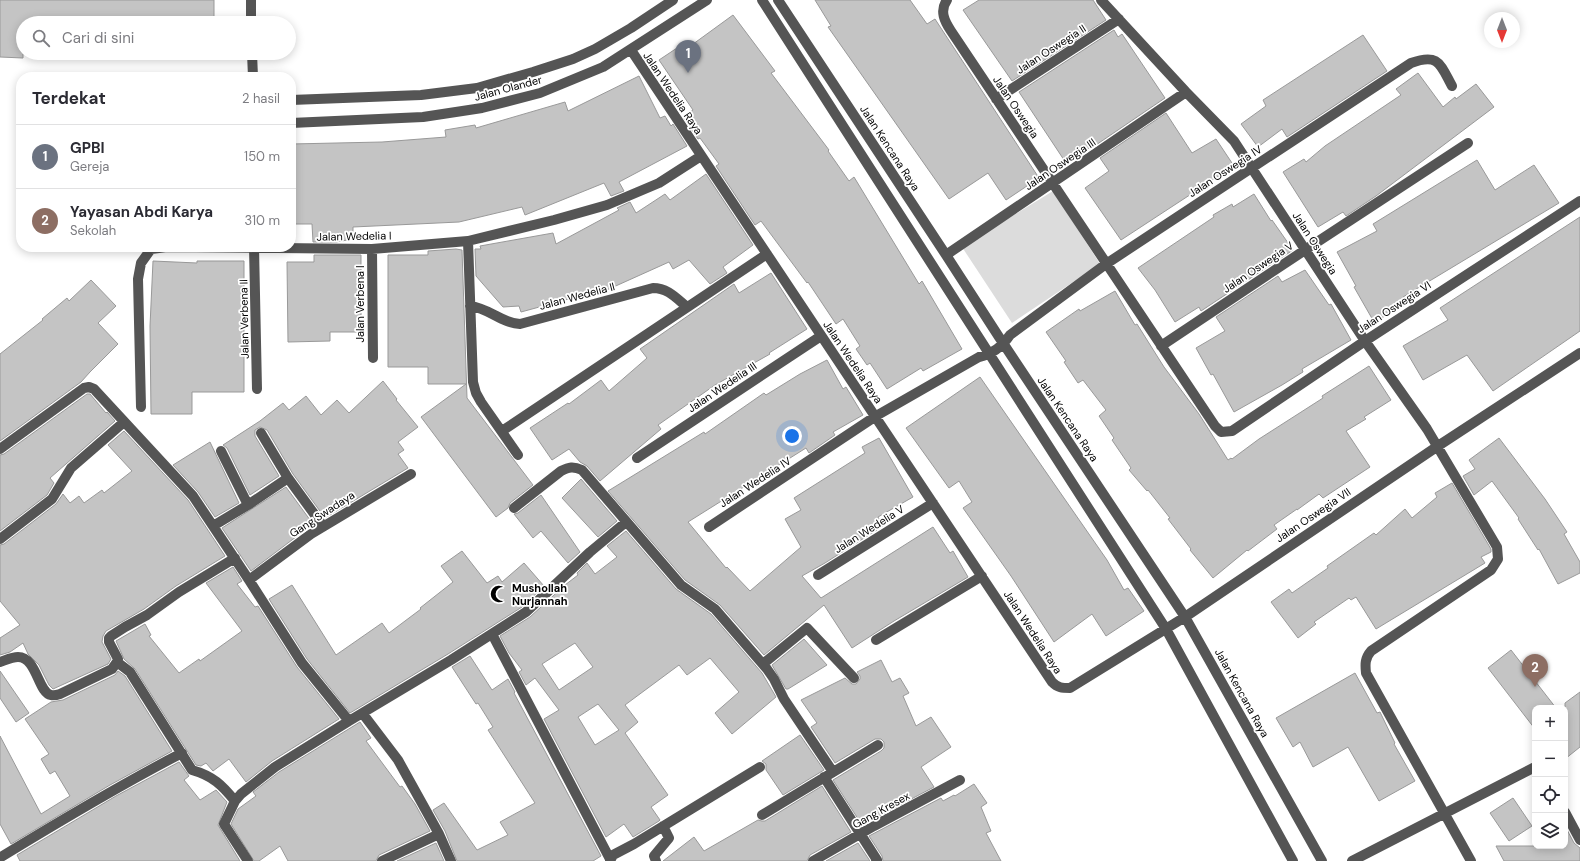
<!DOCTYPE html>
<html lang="id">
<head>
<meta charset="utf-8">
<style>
  :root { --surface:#fff; --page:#f2f2f3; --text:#2b2b33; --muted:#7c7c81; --line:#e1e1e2; --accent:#000 }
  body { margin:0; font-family:"DM Sans",sans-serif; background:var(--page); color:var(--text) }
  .controls { position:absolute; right:12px; bottom:12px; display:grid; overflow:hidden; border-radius:8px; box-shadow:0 2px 10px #0003 }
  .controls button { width:36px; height:36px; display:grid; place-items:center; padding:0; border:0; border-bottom:1px solid var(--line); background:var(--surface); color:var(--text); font:20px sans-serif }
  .compass { position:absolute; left:1484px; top:12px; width:36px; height:36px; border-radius:50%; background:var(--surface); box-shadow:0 2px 10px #0003; rotate:180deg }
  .you { position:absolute; left:792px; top:436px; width:14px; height:14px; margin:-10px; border:3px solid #fff; border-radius:50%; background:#1a73e8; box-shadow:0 0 0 6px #1a73e833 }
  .badge { display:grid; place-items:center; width:26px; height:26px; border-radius:50%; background:var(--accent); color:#fff; font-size:13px; font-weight:700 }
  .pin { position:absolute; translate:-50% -33px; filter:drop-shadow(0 1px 2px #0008) }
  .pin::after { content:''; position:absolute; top:21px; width:14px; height:12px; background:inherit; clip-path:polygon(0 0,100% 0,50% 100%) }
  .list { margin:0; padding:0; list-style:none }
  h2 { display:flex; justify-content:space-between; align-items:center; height:52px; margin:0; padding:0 16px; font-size:17px }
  h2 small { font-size:13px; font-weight:400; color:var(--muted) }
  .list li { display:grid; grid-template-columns:26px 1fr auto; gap:12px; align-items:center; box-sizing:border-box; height:64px; padding:0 16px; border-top:1px solid var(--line) }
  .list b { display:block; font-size:15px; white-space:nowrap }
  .list p { margin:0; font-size:13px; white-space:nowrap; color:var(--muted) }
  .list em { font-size:13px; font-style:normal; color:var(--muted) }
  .icon { flex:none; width:22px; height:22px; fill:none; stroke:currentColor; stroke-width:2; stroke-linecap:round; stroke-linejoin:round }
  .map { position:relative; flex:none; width:1580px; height:861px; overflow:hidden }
  .search { position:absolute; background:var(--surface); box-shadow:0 2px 10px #0003; left:16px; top:16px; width:280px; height:44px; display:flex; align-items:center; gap:10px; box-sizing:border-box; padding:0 14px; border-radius:22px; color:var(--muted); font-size:15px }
  .panel { position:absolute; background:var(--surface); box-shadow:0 2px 10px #0003; left:16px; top:72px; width:280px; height:180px; border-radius:16px }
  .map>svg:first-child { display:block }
  .green { fill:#dcdcdc }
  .building { fill:#c4c4c4; stroke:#999; fill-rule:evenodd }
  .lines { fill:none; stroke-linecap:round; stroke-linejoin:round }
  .minor { stroke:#555; stroke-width:10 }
  .labels { text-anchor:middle; stroke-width:3.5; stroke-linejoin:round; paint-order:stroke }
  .street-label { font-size:11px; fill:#000; stroke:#fff }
  .poi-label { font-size:11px; font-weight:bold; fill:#000; stroke:#fff; text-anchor:start }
</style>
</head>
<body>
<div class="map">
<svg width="1580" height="861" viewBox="0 0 1580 861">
  <rect width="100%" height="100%" fill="#fff"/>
  <path class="green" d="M1053 191 1100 264 1012 323 962 247Z"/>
  <path class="building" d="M0 0H214V23H23V58L0 57Z
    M815 0H910L927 24 935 19 1039 178 1006 200 988 173 949 199 828 27 831 26Z
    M979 0H1093L1106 20 1012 81 963 10Z
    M733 15 775 71 771 73 829 150 828 151 849 181 854 177 919 284 922 281 962 349 923 371 921 368 887 389 870 363 867 365 856 349 860 346 843 319 836 324 808 282 807 283 761 221 755 225 716 166 719 164 700 138 698 139 683 117 693 110 659 60 686 42 689 47Z
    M1114 30 1118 37 1122 34 1165 98 1093 147 1092 146 1066 163 1019 92Z
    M1363 35 1387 71 1287 137 1282 129 1258 147 1241 124 1266 106 1263 100Z
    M1418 73 1443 107 1455 97 1456 99 1476 84 1494 107 1376 196 1346 216 1343 212 1318 227 1283 172 1304 159 1306 162 1325 146 1401 95 1396 89Z
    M639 76 660 118 665 116 671 126 673 124 687 146 619 182 624 191 611 196 604 183 525 215 522 207 459 222 353 227V239L336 242H313L312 224H291V144L382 142 446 137 445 130 475 125 476 128 565 102 568 111Z
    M1166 113 1192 153 1216 139 1234 166 1121 240 1085 188 1109 171 1100 158Z
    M1477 160 1495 190 1534 165 1559 203 1403 297 1407 304 1374 322 1354 287 1356 286 1337 252 1377 231 1373 224Z
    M706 174 753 245 723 267 727 273 710 284 689 260 673 269 669 262 589 298 587 294 521 312 519 306 503 307 476 276 475 249H481L480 246 553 233 556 244 619 210 617 208 630 202 636 213 665 194 670 200Z
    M1254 194 1271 221 1272 220 1293 250 1201 311 1199 307 1175 322 1155 290 1138 268 1214 217 1213 215 1232 204 1233 207Z
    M1580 217V331L1493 391 1467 355 1423 380 1403 346 1448 320 1440 308Z
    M456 249 462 250 467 398 533 485 510 503 508 508 496 517 421 417 466 384H428V367H388V255H428V251Z
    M314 255H361V332H330V341L288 342 287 262H314Z
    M153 261 197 263V261H244V392H192V414H151L150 326Z
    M1305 270 1329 305 1331 304 1351 340 1302 369 1303 372 1282 385 1234 412 1213 374 1211 375 1196 348 1225 331 1216 317 1278 276 1282 282Z
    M771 273 807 329 769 353 770 354 715 385 658 425 661 429 600 481 587 466 580 462 569 449 552 460 530 428 568 403 569 404 601 380 609 391 647 358 640 349 734 284 739 293Z
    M91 280 116 306 98 323 118 344 90 372 81 382 0 441V354L43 320 42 319 67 298 69 301Z
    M1115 291 1135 325 1137 324 1164 367 1199 414 1228 460 1231 458 1232 459 1259 439 1323 398 1322 396 1369 366 1391 400 1364 417 1366 419 1346 431 1370 467 1323 498 1319 494 1297 510V509L1274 525 1277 529 1248 551 1247 550 1213 578 1190 550 1191 549 1168 519 1170 518 1148 490 1147 491 1129 470 1131 468 1112 440 1114 438 1099 416 1106 410 1083 380 1078 383 1064 362 1066 361 1046 332 1079 309 1080 311Z
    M827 360 843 389 846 387 863 415 833 432 835 435 809 453 806 448 688 522 726 568 727 567 750 591 801 547 785 519 801 510 794 498 865 453 862 447 879 438 913 497 878 517 883 526 825 563 802 576 821 598 933 527 950 553 953 551 968 577 894 621 852 648 824 605 764 655 720 605 685 580 608 491 704 432 705 434 764 393 766 395 800 374Z
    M980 377 1107 560 1124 590 1128 588 1144 611 1106 636 1092 614 1054 642 1011 576 963 508 972 502 959 481 949 488 906 428Z
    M383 381 397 399 396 400 418 427 398 442 404 450 398 454 408 468 325 518 293 474 267 430 260 427 255 430V436L279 476 250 495 227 448 223 445 260 421 283 403 289 410 306 396 321 415 337 400 349 413Z
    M87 394H90L106 413 107 412 115 421 50 478 54 483 47 495 0 531V455L4 454Z
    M124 431 188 500 225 556 176 586 144 609 106 631 103 636 102 642 111 659 108 664 53 689 49 685 39 665 28 654 23 643 10 652 0 655V638L20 625 0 601V545L4 544 56 504 63 494 70 503 79 496 84 503 102 490 104 493 132 471 108 445Z
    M1499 438 1545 499 1567 532 1564 534 1580 562V573L1558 584 1539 549 1538 550 1518 519 1519 518 1492 481 1474 495 1463 476 1475 469 1469 460Z
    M210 442 239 503 215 517 198 492 173 465Z
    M581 479 617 521 598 537 562 498Z
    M1452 483 1491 549V552L1481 557 1485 563 1376 629 1356 597 1351 600 1349 598 1314 622 1316 624 1298 638 1271 602 1289 589 1292 593 1328 568 1327 566 1374 533 1376 535 1405 509 1412 518 1437 497 1435 493Z
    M286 487 313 524 251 571 222 528Z
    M541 495 580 552 568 563 541 531 533 538 514 514 518 513Z
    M626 531 676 589 711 614 762 673 776 697 732 734 715 713 739 692 710 658 687 675 679 665 625 705 638 722 625 733 668 795 651 807 660 820 659 821 633 837 624 824 606 837 544 719 559 710 535 678 526 685 519 672 522 670 509 653 500 636 530 617 565 585 578 575 577 573 587 563 595 574 617 557 607 546ZM575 643 593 667 559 690 542 664ZM598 704 619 730 595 745 578 717Z
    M462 551 487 583 498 576 502 582 524 563 544 586 522 607 448 654 350 713 307 659 269 599 292 585 336 655 382 623 389 633 421 609 420 608 453 582 441 566Z
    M233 567 242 581 237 584 255 607 258 606 297 667 339 719 272 761 246 782 229 759 213 771 206 763 201 766 196 765 135 669 124 659 116 641 145 624 151 635 149 636 179 673 199 659 200 661 242 631 206 583Z
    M804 639 827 665 788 689H786L772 665Z
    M1511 650 1556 708H1535V729L1488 668Z
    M470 656 492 690 508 679 515 692 514 693 601 856 593 861H457L445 831 433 810 444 803 477 850 508 835 500 822 535 803 488 730 493 727 478 703 476 704 452 667Z
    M881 660 892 682 900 678 909 693 903 696 916 726 931 717 951 747 921 767 934 787 862 825 833 780 881 751 884 748V742L881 739H875L835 763 811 727 817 723 801 700 845 678 852 684H856L860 679V676L857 672Z
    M0 671 29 713 16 722 0 698Z
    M118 671 125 676 172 751 110 785 11 844 0 824V736L41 814 70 796 55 771 50 774 41 759 49 754 25 719 51 702 63 700 115 675Z
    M1355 673 1377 713 1380 712 1395 743 1394 744 1415 781 1379 801 1348 747 1313 767 1300 742 1293 747 1276 718Z
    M1580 692V747L1565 759V703Z
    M360 722 371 738 366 741 400 787 402 786 415 804 430 831 379 855 376 861H288L280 846 259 861H254L231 824 238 809 256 796 253 792 279 772Z
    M800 735 824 770 783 795 766 770V764L762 761Z
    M179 762 189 776 184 780 200 800 216 790 227 802 218 825 240 861H20L17 855 116 796Z
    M974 784 987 803 981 807 991 831 986 833 1001 861H883L882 856 869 836 941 798 943 801 954 795 955 796Z
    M822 786 851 832 810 855 807 861H663L694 837 704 851 758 820 762 821H765Z
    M1513 798 1532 826 1509 841 1490 813Z
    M1565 826 1574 843 1580 848V861H1504L1496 846H1565Z
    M436 843 444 861H397Z
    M858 843 870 861H826Z"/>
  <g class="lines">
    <path class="minor" d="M251 0V23
      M762 0 1166 629 1293 861
      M778 0 946 255 999 337 1185 617 1322 861
      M947 0C939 11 945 22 951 31L1215 426 1221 432 1232 431 1365 341 1580 201
      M1101 0 1186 92 1234 141 1365 341 1427 429 1497 547 1498 559 1491 570 1371 651C1365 658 1365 664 1366 673L1471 861
      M631 50 1052 682C1058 688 1062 688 1070 688L1185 617 1438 446 1580 353
      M252 53 253 77
      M996 99 1119 19
      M291 100 421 95 477 88 533 72 573 59 595 49 631 28 673 0
      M291 123 423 117 482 108 540 93 603 67 707 0
      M468 241 473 382 476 393 481 402 518 455
      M254 247 257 389
      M372 249 373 358
      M946 255 1186 92
      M470 306C489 308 501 323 520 324L653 288C668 288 676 298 687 307
      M1161 346 1305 250 1468 143
      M141 407 138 279 141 263 151 249 167 247 372 249 468 241 554 220 607 205 659 183 701 156
      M502 431 767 254
      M261 433 288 478 323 526
      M0 449 84 388 89 387 94 389 193 496 249 580 302 663 349 721 451 660 526 612 590 552 626 522
      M221 451 248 505
      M637 458 821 336
      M514 508 561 471C569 467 573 466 582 470L681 585 715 609 767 669 774 679 784 699 833 772
      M213 526 248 505 288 478
      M709 527 876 416 979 357C993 354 1002 347 1010 335L1106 264 1411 63C1439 53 1440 64 1452 86
      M0 539 52 499 71 468 124 422
      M818 575 933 503
      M249 580 311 534 411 474
      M492 634 610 859
      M876 640 982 576
      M0 662C6 660 12 657 18 657 37 657 38 693 51 695 54 696 57 695 60 694L112 669 117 662 118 659 109 642V638L111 636 125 627 147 615 179 592 235 558
      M117 662 130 672 192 770C213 776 222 785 235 801L224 824 248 861
      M763 664 807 628 854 678
      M363 714 398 760 439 834 451 861
      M824 777 877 860 876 861
      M235 801 241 794 275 767 349 721
      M1565 812 1580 840
      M762 815 878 745
      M1 857C60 821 120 785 182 753
      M382 861 439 834
      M610 861 613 855 634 844 760 767
      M656 861 654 856 669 838 663 826
      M813 861 874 826 960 780
      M1352 861 1535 767"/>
  </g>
  <defs>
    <g id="mosque-bare" transform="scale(1.38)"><path d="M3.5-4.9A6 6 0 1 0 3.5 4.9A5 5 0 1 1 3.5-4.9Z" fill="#000" stroke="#fff" stroke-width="2.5" paint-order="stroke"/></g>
  </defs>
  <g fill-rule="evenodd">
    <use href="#mosque-bare" x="499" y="594"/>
  </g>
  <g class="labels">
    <g class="street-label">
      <text transform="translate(1051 49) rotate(-33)" y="4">Jalan Oswegia II</text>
      <text transform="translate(508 88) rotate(-15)" y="4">Jalan Olander</text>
      <text transform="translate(673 93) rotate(56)" y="4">Jalan Wedelia Raya</text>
      <text transform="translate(1016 107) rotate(56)" y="4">Jalan Oswegia</text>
      <text transform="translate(890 148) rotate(57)" y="4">Jalan Kencana Raya</text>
      <text transform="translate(1060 164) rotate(-34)" y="4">Jalan Oswegia III</text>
      <text transform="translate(1225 171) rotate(-33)" y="4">Jalan Oswegia IV</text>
      <text transform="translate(354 236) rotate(-1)" y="4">Jalan Wedelia I</text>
      <text transform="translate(1315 243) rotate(57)" y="4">Jalan Oswegia</text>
      <text transform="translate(1258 267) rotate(-34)" y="4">Jalan Oswegia V</text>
      <text transform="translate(577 296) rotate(-15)" y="4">Jalan Wedelia II</text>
      <text transform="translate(360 304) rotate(-90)" y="4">Jalan Verbena I</text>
      <text transform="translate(1394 307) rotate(-33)" y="4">Jalan Oswegia VI</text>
      <text transform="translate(244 319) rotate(-91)" y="4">Jalan Verbena II</text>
      <text transform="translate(853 362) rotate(56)" y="4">Jalan Wedelia Raya</text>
      <text transform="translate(722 387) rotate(-34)" y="4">Jalan Wedelia III</text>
      <text transform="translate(1068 419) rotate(56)" y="4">Jalan Kencana Raya</text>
      <text transform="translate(755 482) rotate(-33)" y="4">Jalan Wedelia IV</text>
      <text transform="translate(322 514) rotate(-33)" y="4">Gang Swadaya</text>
      <text transform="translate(1313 515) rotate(-34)" y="4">Jalan Oswegia VII</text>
      <text transform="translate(869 529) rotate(-32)" y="4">Jalan Wedelia V</text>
      <text transform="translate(1033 632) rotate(57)" y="4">Jalan Wedelia Raya</text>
      <text transform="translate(1242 693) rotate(61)" y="4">Jalan Kencana Raya</text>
      <text transform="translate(881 810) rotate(-29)" y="4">Gang Kresex</text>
    </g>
    <g class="poi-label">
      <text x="512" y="592">Mushollah<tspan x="512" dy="13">Nurjannah</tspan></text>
    </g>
  </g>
</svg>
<div class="controls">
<button>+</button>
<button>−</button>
<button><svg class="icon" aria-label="locate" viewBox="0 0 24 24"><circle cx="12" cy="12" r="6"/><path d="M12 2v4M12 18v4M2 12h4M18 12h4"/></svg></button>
<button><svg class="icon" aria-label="layers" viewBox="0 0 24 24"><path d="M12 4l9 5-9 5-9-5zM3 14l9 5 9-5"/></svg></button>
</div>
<svg class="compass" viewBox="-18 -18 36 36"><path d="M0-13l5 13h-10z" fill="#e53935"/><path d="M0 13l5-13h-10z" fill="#7c7c81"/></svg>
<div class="you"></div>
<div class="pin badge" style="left:688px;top:73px;background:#6b7280">1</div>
<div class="pin badge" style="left:1535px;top:687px;background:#8d6e63">2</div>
<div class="search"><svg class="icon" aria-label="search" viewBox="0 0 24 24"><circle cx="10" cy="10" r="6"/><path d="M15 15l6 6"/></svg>Cari di sini</div>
<section class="panel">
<h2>Terdekat<small>2 hasil</small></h2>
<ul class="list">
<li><span class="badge" style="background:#6b7280">1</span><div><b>GPBI</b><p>Gereja</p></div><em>150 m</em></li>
<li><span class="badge" style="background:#8d6e63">2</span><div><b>Yayasan Abdi Karya</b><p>Sekolah</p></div><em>310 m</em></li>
</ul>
</section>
</div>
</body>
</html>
